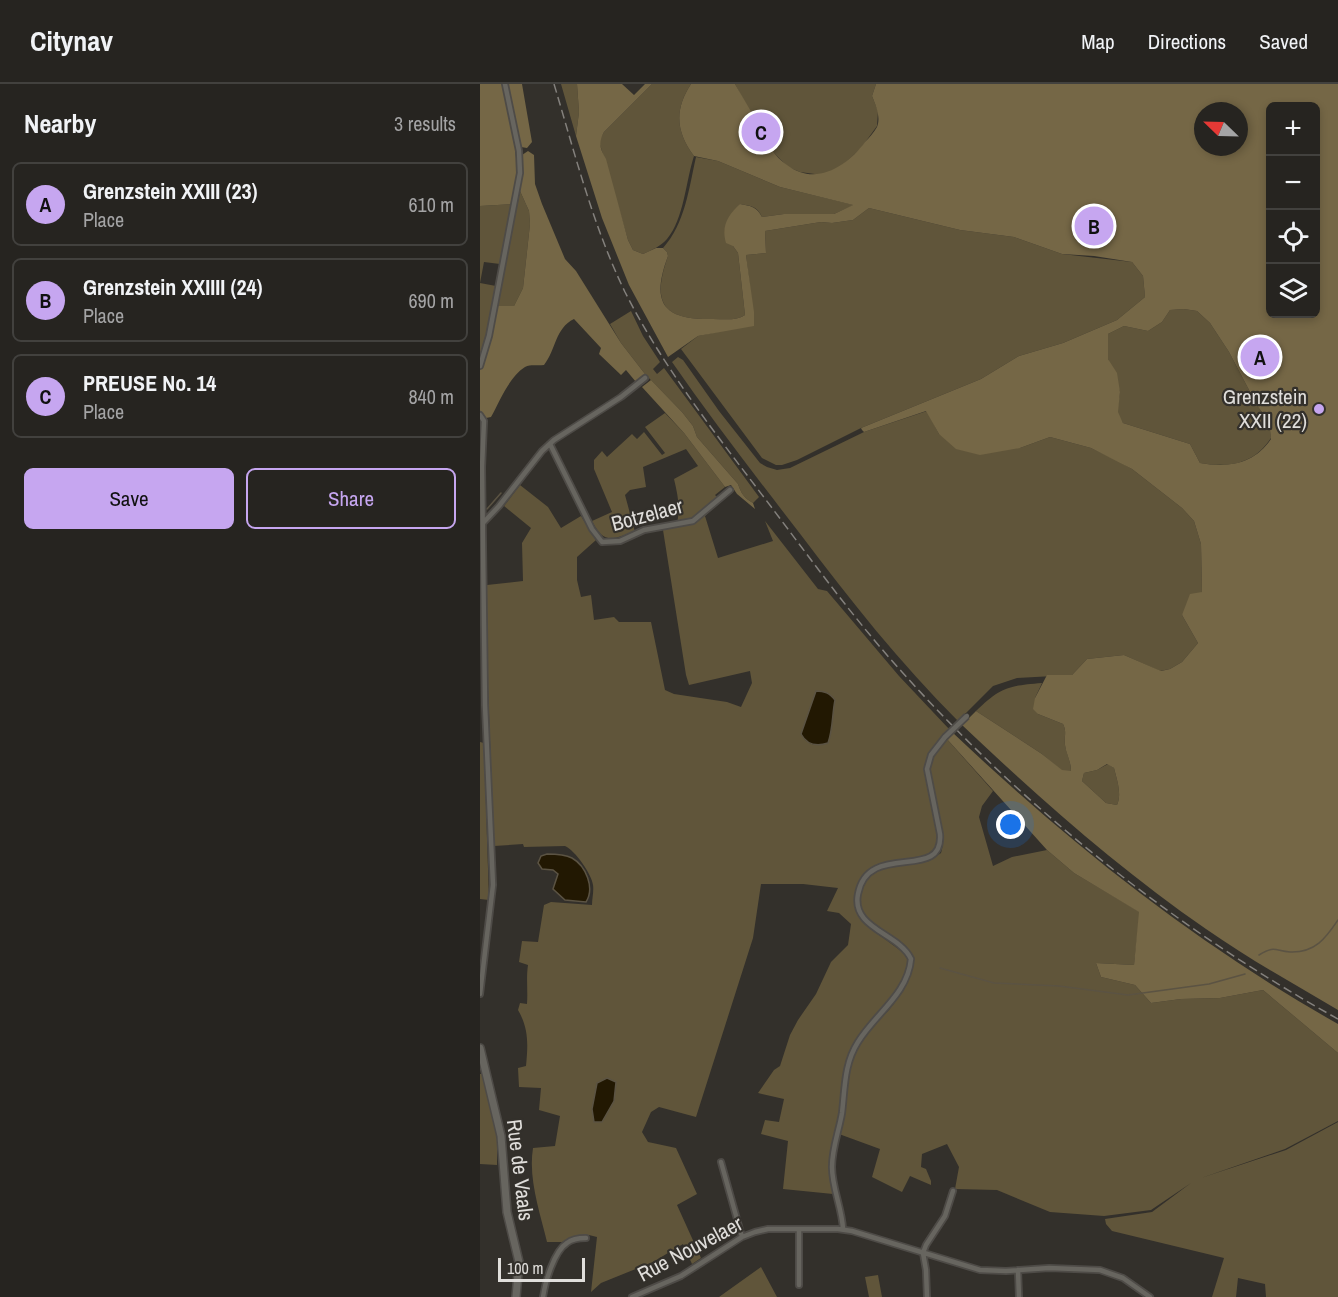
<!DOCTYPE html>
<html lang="en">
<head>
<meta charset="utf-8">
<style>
  :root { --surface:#262420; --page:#32302d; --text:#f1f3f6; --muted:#a4a4a5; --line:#42413e; --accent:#c6a6f0 }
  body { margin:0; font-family:"Archivo Narrow",sans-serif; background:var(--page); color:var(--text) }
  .controls { position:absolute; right:18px; top:18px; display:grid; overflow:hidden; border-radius:9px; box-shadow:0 3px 9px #0003 }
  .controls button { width:54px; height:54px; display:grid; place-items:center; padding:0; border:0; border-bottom:2px solid var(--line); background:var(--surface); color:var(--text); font:30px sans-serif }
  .compass { position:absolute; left:714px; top:18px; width:54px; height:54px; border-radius:50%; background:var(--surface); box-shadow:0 3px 9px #0003; rotate:293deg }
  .scale { position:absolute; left:18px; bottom:15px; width:87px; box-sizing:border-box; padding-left:6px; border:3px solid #e0dedb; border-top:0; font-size:16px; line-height:21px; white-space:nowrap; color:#e0dedb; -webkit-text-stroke:4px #33302b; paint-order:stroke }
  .you { position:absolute; left:531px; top:741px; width:21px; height:21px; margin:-15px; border:4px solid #fff; border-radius:50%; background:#1a73e8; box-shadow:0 0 0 9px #1a73e833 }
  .badge { display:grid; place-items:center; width:39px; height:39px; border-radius:50%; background:var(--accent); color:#111; font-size:20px; font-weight:700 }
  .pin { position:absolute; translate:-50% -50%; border:3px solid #fff; box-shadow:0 2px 6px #0006 }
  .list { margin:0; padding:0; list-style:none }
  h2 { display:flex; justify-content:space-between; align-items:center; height:78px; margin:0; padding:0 24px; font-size:26px }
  h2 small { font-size:20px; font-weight:400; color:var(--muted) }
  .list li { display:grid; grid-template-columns:39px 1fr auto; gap:18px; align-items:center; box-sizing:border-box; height:84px; margin:0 12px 12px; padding:0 12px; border:2px solid var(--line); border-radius:9px }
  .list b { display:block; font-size:22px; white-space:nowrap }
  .list p { margin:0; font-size:20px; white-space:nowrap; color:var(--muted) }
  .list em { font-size:20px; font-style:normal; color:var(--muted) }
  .actions { display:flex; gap:12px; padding:18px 24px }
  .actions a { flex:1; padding:14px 0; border:2px solid var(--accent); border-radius:9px; text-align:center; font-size:21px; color:var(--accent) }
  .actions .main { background:var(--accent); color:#111 }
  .icon { flex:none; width:33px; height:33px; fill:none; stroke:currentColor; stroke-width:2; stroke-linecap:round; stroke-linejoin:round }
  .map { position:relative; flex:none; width:858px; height:1213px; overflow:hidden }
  header { display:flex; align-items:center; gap:36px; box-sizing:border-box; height:84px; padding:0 30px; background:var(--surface); border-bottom:2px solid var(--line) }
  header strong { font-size:28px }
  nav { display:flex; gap:33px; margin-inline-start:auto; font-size:21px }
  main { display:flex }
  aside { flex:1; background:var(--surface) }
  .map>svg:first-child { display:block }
  .green { fill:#60553a }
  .forest { fill:#756746; fill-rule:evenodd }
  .water { fill:#221802; stroke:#5b5343; stroke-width:1.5 }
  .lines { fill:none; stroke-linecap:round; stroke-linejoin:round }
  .stream { stroke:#5b5343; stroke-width:1.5 }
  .street-casing { stroke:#4e4b47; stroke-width:8 }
  .secondary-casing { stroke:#4e4b47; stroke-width:10 }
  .street { stroke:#67655f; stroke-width:4.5 }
  .secondary { stroke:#67655f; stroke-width:7 }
  .rail { stroke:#84817d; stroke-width:1.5; stroke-dasharray:9 4.5; stroke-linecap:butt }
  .street-bridge-casing { stroke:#4e4b47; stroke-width:8; stroke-linecap:butt }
  .street-bridge { stroke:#67655f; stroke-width:4.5 }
  .poi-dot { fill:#c6a6f0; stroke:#33302b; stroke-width:2 }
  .labels { text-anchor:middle; stroke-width:4.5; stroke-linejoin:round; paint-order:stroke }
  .poi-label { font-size:21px; fill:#e0dedb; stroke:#33302b; text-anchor:end }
  .street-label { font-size:21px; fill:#e0dedb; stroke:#33302b }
</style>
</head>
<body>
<header>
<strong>Citynav</strong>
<nav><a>Map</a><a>Directions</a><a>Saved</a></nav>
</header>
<main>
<aside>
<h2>Nearby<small>3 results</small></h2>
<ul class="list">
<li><span class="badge">A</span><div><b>Grenzstein XXIII (23)</b><p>Place</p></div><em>610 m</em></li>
<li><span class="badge">B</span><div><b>Grenzstein XXIIII (24)</b><p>Place</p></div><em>690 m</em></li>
<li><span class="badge">C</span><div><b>PREUSE No. 14</b><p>Place</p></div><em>840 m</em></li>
</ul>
<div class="actions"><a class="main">Save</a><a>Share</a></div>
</aside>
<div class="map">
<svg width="858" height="1213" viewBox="0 0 858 1213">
  <rect width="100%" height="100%" fill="#33302b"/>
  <path class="green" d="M81 0H97L99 28 96 52Z
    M172 0H211C194 26 196 48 214 72 206 96 204 135 187 155 181 162 172 166 163 170L153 166 148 156 119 57 124 48Z
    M255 0H396L392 12 398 27 397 42 381 64 361 83 342 91 320 88 308 83 288 63Z
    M216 73 238 77 300 103 374 121 354 130H304L282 133C277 122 271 122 260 120L253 162 258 169 265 231C256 237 244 235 233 235 183 236 171 220 188 172L187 168 183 164C205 140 209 104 216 73Z
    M40 107 49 127 50 140 43 204 34 222H17Z
    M33 120 20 180 4 178 0 199 16 202 4 261 0 273V122Z
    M389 124 480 146 534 153 582 170 652 178 663 192 665 213 637 236 583 259 539 272 501 295 381 344 317 376 302 381H296L282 374 201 265 218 252 260 243 274 236 266 171 286 169 285 147 341 138 352 139 373 136Z
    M704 225 717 227 730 239 749 268 778 323 789 337 791 354C774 380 750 384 720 379L710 360 643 339 637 328 640 308 628 275V250L644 242 668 247 682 238 690 226Z
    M151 227 163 252 180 278 173 285 177 290 184 284 279 413 273 419C264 414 261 409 258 400L217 353 213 342 202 328 165 290 141 259 130 240Z
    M198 273 203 276 239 327 280 379 287 383 297 386 310 384 384 348 447 327 459 350 540 364 570 353 611 364 638 377 652 385 702 424 714 437 721 460 722 508 702 531 718 559 702 578 690 585 680 587 644 571 607 575 592 591 537 594 513 602 478 637C420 579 370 516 321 451 277 394 233 337 192 278Z
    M185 329 204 349 245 403 235 411 241 417 225 432 238 474 293 457 285 437 338 505 347 507 419 592 469 645C458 657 447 668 446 685L459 755 457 764 450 772 406 780 386 788C382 792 380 798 377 804 364 840 410 853 428 874 427 910 393 929 376 957 362 981 364 1003 360 1028 357 1046 350 1064 350 1083 350 1092 352 1101 353 1110L303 1105 308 1057 281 1050 285 1036 299 1038 304 1015 278 1009 294 986 300 982 310 951 318 936 336 910 351 878 368 861 371 840 359 829 347 827 358 804 323 800H281L273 854 216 1033 179 1023 171 1028 162 1048 168 1058 196 1064 217 1110 197 1121 221 1174 212 1180 203 1160 173 1178 121 1199 111 1208 117 1153 109 1151 82 1158H67C60 1128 48 1095 53 1064L75 1062 80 1032 59 1026 61 1004 39 1003 38 984 46 982C48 961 49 945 38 926L40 919 47 920C48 906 46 895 48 881L39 878 42 857 58 858 64 821 71 818 112 821C112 815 114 807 113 801 112 791 95 766 85 762L44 763 43 760 14 762 6 551 7 501 43 497 42 459 51 444 24 422 40 401 68 423 81 444 101 432 116 456 97 473V496L101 513 111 511 114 536 134 533 139 538H171L185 606 194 610 247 618 261 623 272 599 270 587 209 601 206 591 183 446 196 443C201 426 198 412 194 395L218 382 206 365 163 383 166 403 150 406 145 411 155 448C132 455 124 461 112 437L132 428 114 385V376L122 367 127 373 152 350 157 355 164 348 182 371 185 369 165 343Z
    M562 599 555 614 558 630 583 640C587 648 584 652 585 661 586 669 591 677 591 687H582L562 670 496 627C521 603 527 602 562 599Z
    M466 654 513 707 502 722 499 733 513 782 532 773 567 766 594 789 660 828 654 881 616 879 621 893 655 901 671 919 701 915 740 914 783 906 858 969V1037L805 1065 721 1094 806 1066 858 1038V1213H786L785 1200 758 1194 756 1213H732L744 1174 632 1147 626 1140 625 1135 672 1128 711 1099 671 1126 624 1132 570 1128 517 1106 475 1105 479 1083 467 1060 442 1070 441 1083 446 1085 451 1097V1101L430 1092 422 1108 392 1093 400 1065 359 1050C362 1021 364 988 378 961 385 947 397 939 408 927 416 918 422 907 427 896 430 891 433 885 433 879 434 847 371 849 379 812 381 805 385 797 388 791L400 784 449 777 461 769C470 740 441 700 452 674 454 667 461 660 466 654Z
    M0 658 4 659 9 816 0 815Z
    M628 680 634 684C637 696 642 710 637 721L626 719 602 697 604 689 617 686Z
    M0 990H3L17 1054V1081L0 1080Z
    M281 1183 297 1213H239Z
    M398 1191 402 1213H389L385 1193Z"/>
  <path class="forest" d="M0 0H42L52 58 47 64 41 63 35 65 38 89 33 120 0 122Z
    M97 0H142L154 11 165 0H172L124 48C118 59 120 65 126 75L148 156 153 166 163 170 176 164H183L187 168 188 172C170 220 184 236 233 235 244 235 256 237 265 231L258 169 253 162 246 159C241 142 248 131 260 120 271 122 277 123 282 133L304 130H354L373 121 300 103 238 77 214 72C196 48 194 26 211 0H255C262 12 269 24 276 36 285 54 290 69 307 81 336 103 367 82 385 58 389 54 394 48 397 43 401 33 396 22 392 12L396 0H858V926C814 900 769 875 726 845 639 785 559 714 482 641L496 627 562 670 582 686 591 687C591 677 586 670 585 661 584 652 587 648 583 640L558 630 553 625 555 614 567 591H592L607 575 644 571 681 587 690 585 702 578 718 559 702 531 710 510 722 508 721 460 714 437 702 424 652 385 611 364 570 353 540 364 500 371 476 365 459 350 446 327 384 348 382 346 381 344 501 295 539 272 583 259 637 236 665 213 663 192 652 178 614 172 582 170 534 153 480 146 389 124 373 136 352 139 341 138 285 147 286 169 266 171 274 228V242L218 252 188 273 149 201 122 134 96 52 99 28ZM790 22H836V230H790ZM723 27H759V63H723ZM704 225 717 227 730 239 749 268 778 323 789 337 791 355C774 380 749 384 720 379L710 360 643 339 638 328 640 308 637 289 628 275V250L644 242 668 247 682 238 690 226ZM627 680 634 684C637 696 642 710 637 721L626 719 602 697 604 689 617 686Z
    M48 67 54 71 55 100 62 120 85 175 96 187 141 259 165 290 156 298 146 286 141 291 119 270 121 264 94 235C75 244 76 266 64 281 57 282 51 280 45 283 29 293 20 317 11 333L6 334 0 327V285L8 265 17 222H34L43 204 50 140 49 127 40 107 42 71Z
    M171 296 202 328 213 342 217 353 258 400C261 409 264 414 273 419L275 425 257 410 251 401 245 403 204 349 162 303Z
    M472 648C590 760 716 860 858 940V969L783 906 740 914 701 915 671 919 655 901 621 893 616 879 654 881 659 828 594 789 567 766 466 654Z"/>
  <path class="water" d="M336 607C345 607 349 609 355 616 352 631 353 645 348 659 336 663 327 661 321 650Z
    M67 770C75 770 84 770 92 774 106 782 115 804 106 818L85 816 73 805 78 790 73 786 62 785 58 779 61 772Z
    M127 994 136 998 134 1017 122 1038H114L112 1025 117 999Z"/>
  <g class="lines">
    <path class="stream" d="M7 425 21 409
      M779 871C795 861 795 867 810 868 835 869 846 854 858 836
      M460 884 514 899 579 902 648 911 729 900 765 890"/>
    <g class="street-casing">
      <path id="street" d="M0 282 9 252 40 89 39 67 25 0
        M0 331 4 337 2 383 5 621 13 801 0 910
        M70 360 112 445 122 458 140 457 164 446 213 437 250 406
        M3 439 19 422 62 367 74 356 141 313 165 294
        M241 1078 262 1153
        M363 1145C362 1124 352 1104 352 1083 352 1064 359 1047 362 1029 365 1004 364 980 378 958 395 930 428 910 431 875 419 849 371 845 378 810 388 756 464 799 460 750L447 685 451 671 465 653
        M443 1169 446 1161 465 1132 473 1107
        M443 1169 446 1186 447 1213
        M538 1186 539 1213
        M319 1201V1146
        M63 1213C65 1199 74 1167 87 1159 92 1155 99 1154 106 1154
        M152 1213 201 1192 262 1153 275 1148 288 1145H358L372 1147 500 1186 526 1187 569 1184 620 1186 643 1194 670 1213"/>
    </g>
    <g class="secondary-casing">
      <path id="secondary" d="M0 964 21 1052 27 1128 39 1178 36 1213"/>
    </g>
    <use href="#street" class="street"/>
    <use href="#secondary" class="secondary"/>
    <path class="rail" d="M74 0C95 70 113 142 145 208 183 283 235 349 286 416 330 474 373 534 422 588 546 726 696 845 858 935"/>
    <g class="street-bridge-casing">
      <path id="street-bridge" d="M465 653 487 632"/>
    </g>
    <use href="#street-bridge" class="street-bridge"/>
  </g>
  <circle class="poi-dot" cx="839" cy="325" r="6"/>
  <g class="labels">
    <g class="poi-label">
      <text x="827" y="320">Grenzstein<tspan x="827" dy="24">XXII (22)</tspan></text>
    </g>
    <g class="street-label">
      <text transform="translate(167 431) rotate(-15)" y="7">Botzelaer</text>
      <text transform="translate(40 1086) rotate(83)" y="7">Rue de Vaals</text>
      <text transform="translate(210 1165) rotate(-28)" y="7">Rue Nouvelaer</text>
    </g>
  </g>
</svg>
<div class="controls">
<button>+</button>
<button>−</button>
<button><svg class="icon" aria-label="locate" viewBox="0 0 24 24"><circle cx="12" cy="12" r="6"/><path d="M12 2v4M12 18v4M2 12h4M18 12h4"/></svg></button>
<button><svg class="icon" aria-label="layers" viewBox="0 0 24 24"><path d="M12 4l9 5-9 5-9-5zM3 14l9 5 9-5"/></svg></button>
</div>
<svg class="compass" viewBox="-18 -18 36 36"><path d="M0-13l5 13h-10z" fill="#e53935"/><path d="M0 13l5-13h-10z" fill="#a4a4a5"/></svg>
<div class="scale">100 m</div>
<div class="you"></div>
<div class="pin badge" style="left:780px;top:273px">A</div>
<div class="pin badge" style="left:614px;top:142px">B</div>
<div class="pin badge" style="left:281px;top:48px">C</div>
</div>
</main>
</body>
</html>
